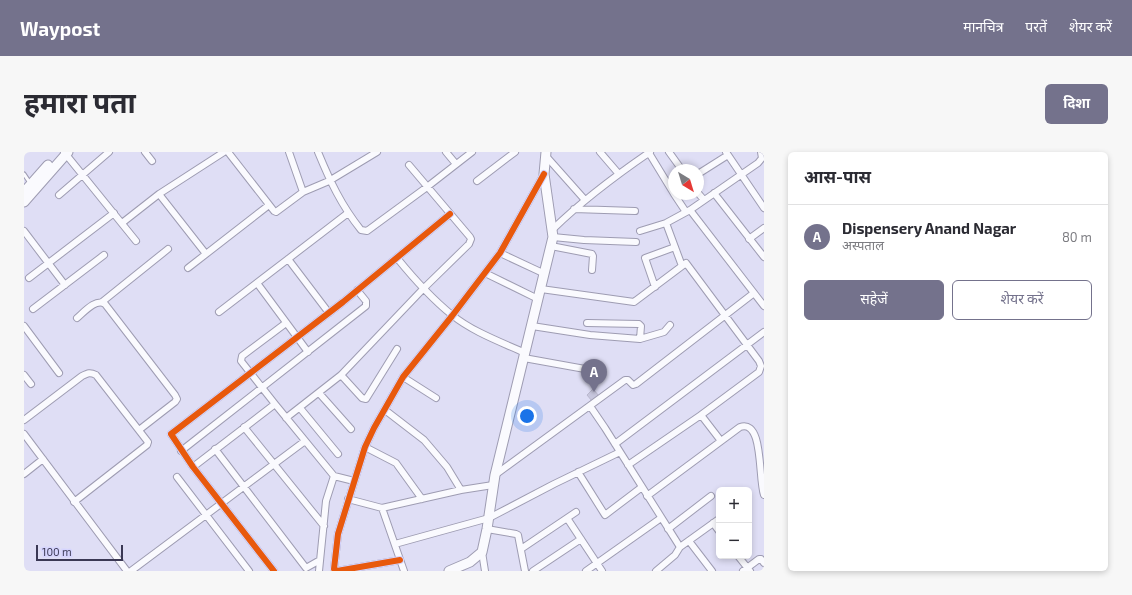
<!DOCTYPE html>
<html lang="hi">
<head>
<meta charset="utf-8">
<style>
  :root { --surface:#fff; --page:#f7f7f7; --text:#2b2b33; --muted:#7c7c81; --line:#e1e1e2; --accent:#74728c }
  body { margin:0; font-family:"Exo 2","Noto Sans Devanagari",sans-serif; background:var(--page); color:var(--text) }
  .controls { position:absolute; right:12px; bottom:12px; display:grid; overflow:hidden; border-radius:6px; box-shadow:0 2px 6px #0003 }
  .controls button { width:36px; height:36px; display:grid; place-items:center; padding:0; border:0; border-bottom:1px solid var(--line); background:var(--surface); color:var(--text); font:20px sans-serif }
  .compass { position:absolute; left:644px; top:12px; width:36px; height:36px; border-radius:50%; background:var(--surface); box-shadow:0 2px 6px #0003; rotate:142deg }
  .scale { position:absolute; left:12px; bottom:10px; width:87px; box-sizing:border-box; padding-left:4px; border:2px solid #3a3854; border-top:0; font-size:11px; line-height:14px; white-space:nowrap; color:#3a3854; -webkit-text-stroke:3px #d6d5fe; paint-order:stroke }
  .you { position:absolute; left:503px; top:264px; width:14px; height:14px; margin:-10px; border:3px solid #fff; border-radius:50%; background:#1a73e8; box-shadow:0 0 0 6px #1a73e833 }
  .badge { display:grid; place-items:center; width:26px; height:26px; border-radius:50%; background:var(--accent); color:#fff; font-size:13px; font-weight:700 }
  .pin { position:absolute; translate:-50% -33px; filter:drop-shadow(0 1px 2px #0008) }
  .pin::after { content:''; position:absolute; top:21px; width:14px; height:12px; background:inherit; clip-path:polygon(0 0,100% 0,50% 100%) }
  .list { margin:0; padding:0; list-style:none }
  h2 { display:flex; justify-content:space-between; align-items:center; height:52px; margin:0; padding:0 16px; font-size:17px }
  h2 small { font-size:13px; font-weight:400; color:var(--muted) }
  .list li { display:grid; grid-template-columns:26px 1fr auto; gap:12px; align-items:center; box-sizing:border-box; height:64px; padding:0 16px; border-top:1px solid var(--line) }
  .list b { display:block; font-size:15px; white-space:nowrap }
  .list p { margin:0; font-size:13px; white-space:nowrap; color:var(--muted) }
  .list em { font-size:13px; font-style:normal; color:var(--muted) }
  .actions { display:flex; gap:8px; padding:12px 16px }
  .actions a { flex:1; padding:9px 0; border:1px solid var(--accent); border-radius:6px; text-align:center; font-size:14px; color:var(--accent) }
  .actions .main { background:var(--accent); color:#fff }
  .map { position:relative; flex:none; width:740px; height:419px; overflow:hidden; border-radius:6px }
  header { display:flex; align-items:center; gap:24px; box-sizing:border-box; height:56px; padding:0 20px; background:var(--accent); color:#fff }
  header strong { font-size:19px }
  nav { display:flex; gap:22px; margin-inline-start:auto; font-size:14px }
  .intro { display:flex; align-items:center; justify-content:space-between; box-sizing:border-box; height:96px; padding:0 24px }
  h1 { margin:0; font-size:28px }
  .button { padding:10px 18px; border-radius:6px; background:var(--accent); color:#fff; font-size:14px; font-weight:700 }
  main { display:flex; gap:24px; padding:0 24px }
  aside { flex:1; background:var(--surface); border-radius:6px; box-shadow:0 2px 6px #0003 }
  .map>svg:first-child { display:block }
  .building { fill:#c8c7de; stroke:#bab8ce }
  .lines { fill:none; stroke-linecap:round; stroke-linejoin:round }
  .lane-casing { stroke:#9e9cb2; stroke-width:5 }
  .street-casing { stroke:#9e9cb2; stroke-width:8 }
  .secondary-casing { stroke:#9e9cb2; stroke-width:11 }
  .lane { stroke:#fafafe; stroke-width:3 }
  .street { stroke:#fafafe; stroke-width:6 }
  .secondary { stroke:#fafafe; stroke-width:9 }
  .cycleway-casing { stroke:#d6d5fe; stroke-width:8 }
  .cycleway { stroke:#e8590c; stroke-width:6 }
</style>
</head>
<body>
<header>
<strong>Waypost</strong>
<nav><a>मानचित्र</a><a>परतें</a><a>शेयर करें</a></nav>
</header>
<div class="intro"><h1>हमारा पता</h1><a class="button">दिशा</a></div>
<main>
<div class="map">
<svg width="740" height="419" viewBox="0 0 740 419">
  <rect width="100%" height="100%" fill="#dfdef5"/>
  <path class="building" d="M569 237 575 244 568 249 563 243Z"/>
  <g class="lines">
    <g class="lane-casing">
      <path id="lane" d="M0 22 6 31"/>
    </g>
    <g class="street-casing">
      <path id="street" d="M40 0 112 89
        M121 0 128 9
        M204 0 250 59 252 60 279 40 305 29 353 0
        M265 0 279 40
        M294 0C306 29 317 53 337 78L343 79 403 35 448 0
        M422 0 432 12
        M576 0 594 21
        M645 0 658 18
        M702 0 740 56
        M625 1 650 42
        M521 3 561 48
        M674 22 704 3
        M453 29 491 0
        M674 41 680 48
        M690 41 740 105
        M135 42 182 102
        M650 42 662 60
        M35 43 85 0
        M550 57 611 59
        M666 58 740 154
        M98 71 135 42 200 0
        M642 71 658 114
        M529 77C559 48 591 24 626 0
        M0 79 41 133
        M616 79 642 71 666 58 734 11 738 6 737 0
        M529 85 560 88 612 90
        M725 87 740 76
        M527 94 568 102 569 104 568 118
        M476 101 521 122
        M373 106C390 127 407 146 428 163 449 180 477 190 501 201
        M264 107 305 161
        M164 116 245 53
        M461 121 514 147
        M5 126 90 61
        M233 131 284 200
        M631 135 621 106 651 95
        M517 137 610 150 662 111 735 209 737 214 735 220 677 263 604 313
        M78 150 144 97
        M9 157 80 103
        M195 160 324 61
        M53 166C60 160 72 146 81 152L151 243 153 247 151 250 115 278
        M262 171 218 204 217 209 251 252 310 324 330 329
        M0 174 35 221
        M508 174 566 183 616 187 617 174 615 172 563 171
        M616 187 640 180 646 173
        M500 206 572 219
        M0 223 7 232
        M317 223 338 246 342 247 373 197
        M379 225 412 246
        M295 241 327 277
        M566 254 581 276 656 395
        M276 256 314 302
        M361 258 400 288 423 315 437 338
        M677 263 697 289
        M262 266 317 223 399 137 445 92 447 87 446 85 385 13
        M0 268 58 224C64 221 66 220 72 223L124 290 123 293 50 350
        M220 275 300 374
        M0 282 103 419
        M591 292 740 180
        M341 295 372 311 398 347
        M191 297 282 416 296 408
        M157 299 342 154V149L333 138
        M169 315 251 252
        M554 320 581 363 618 335
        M0 322 19 307
        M471 323 601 228H604L609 233 612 232 730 141
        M153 325 225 419
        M623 344 716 275C740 267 734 326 740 343
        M324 347 358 356 437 338 469 333
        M358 356 380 419
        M543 366 578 419
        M689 371 695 379
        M463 377 492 382 494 383 501 419
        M644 377 687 344
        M665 389 688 419
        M371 392 465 366 530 332 596 300
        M497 397 552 360
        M458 400 461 419
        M714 404 726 419
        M376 408 313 419 310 417 314 382 341 295 350 276 379 225 428 164 476 101 520 22
        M107 419 281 289
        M250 419 169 315 147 282 319 150 426 62
        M295 419 302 349 310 324
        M509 419 557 387
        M562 419 637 366
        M632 419 651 403 656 395 695 367
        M719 419 735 407H737L740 411"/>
    </g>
    <g class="secondary-casing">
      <path id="secondary" d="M0 40 24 13
        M0 50 44 0
        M425 419 446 410 458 400 463 377 471 323 529 85 520 22 522 0"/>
    </g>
    <use href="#lane" class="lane"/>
    <use href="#street" class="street"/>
    <use href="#secondary" class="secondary"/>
    <g class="cycleway-casing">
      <path id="cycleway" d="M376 408 313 419 310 417 314 382 341 295 350 276 379 225 428 164 476 101 520 22
        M250 419 169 315 147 282 319 150 426 62"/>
    </g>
    <use href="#cycleway" class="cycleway"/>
  </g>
</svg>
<div class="controls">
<button>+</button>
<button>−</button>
</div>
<svg class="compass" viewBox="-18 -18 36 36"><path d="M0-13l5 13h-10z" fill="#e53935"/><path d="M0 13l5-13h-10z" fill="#7c7c81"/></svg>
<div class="scale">100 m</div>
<div class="you"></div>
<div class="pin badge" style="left:570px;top:240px">A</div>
</div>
<aside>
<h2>आस-पास<small></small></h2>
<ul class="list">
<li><span class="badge">A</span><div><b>Dispensery Anand Nagar</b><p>अस्पताल</p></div><em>80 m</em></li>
</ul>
<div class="actions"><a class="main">सहेजें</a><a>शेयर करें</a></div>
</aside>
</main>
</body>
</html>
